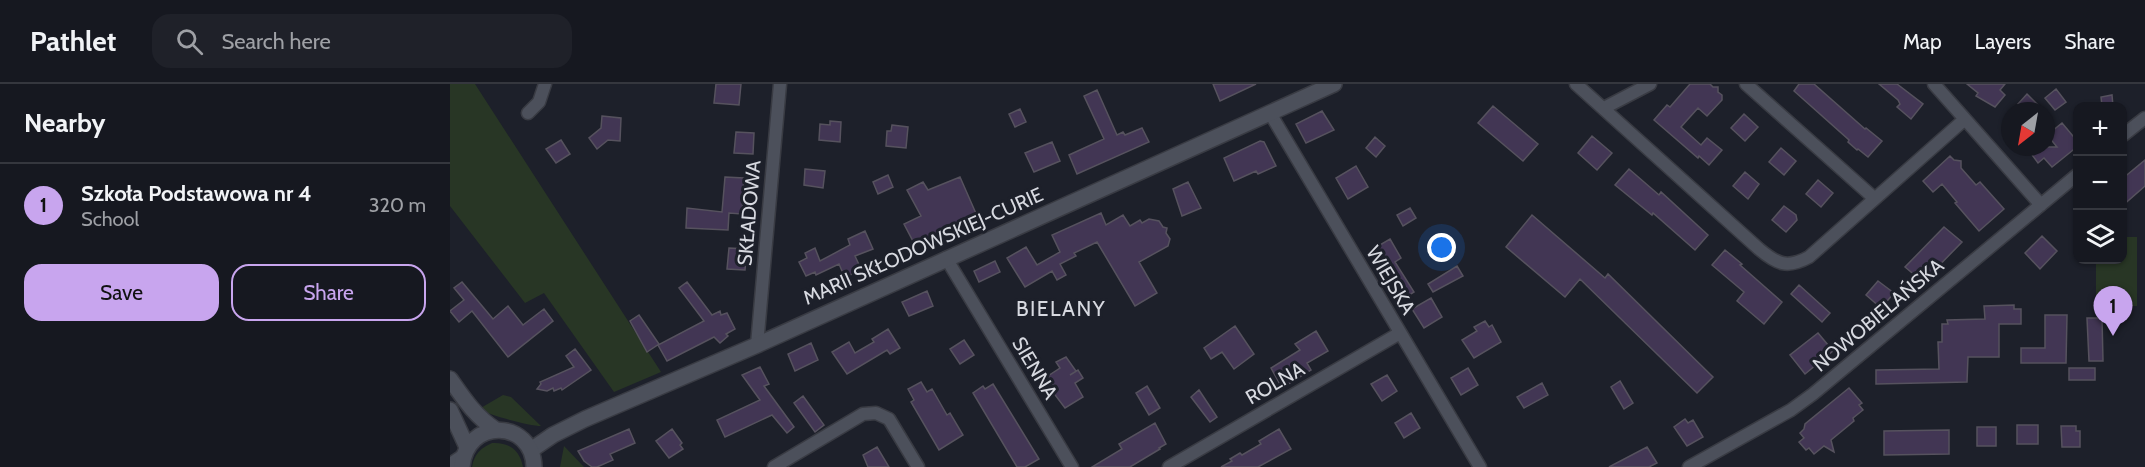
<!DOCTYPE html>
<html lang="en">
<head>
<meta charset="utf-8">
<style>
  :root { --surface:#161820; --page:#1f2129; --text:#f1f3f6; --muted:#9ea0a5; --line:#35373e; --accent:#c8a5ee }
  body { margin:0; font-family:Cabin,sans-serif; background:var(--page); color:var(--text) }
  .controls { position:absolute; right:18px; top:18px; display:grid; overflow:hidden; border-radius:12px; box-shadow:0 2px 4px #0004 }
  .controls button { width:54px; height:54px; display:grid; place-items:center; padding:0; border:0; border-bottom:2px solid var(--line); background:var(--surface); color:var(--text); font:30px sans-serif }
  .compass { position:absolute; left:1551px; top:18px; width:54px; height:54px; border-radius:50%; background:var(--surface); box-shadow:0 2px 4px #0004; rotate:211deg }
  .you { position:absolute; left:992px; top:164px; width:21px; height:21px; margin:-15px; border:4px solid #fff; border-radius:50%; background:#1a73e8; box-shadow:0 0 0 9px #1a73e833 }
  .badge { display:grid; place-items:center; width:39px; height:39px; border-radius:50%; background:var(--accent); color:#111; font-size:20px; font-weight:700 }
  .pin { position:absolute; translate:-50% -50px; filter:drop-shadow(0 2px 3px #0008) }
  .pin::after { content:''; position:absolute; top:32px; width:21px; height:18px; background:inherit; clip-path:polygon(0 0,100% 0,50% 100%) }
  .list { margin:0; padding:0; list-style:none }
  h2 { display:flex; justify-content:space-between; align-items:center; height:78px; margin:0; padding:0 24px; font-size:26px }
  h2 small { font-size:20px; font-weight:400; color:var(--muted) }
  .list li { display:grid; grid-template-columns:39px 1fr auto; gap:18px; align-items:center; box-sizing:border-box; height:84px; padding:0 24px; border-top:2px solid var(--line) }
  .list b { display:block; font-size:22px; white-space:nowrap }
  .list p { margin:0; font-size:20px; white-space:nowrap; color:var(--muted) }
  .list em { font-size:20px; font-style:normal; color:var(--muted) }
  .actions { display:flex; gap:12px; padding:18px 24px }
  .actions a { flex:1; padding:14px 0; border:2px solid var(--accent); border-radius:18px; text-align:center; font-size:21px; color:var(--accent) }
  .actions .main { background:var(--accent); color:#111 }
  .icon { flex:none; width:33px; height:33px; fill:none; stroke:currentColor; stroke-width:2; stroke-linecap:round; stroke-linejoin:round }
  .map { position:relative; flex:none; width:1695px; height:383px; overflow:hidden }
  header { display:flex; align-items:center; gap:36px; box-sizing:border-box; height:84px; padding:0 30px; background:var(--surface); border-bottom:2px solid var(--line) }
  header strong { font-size:28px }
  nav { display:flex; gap:33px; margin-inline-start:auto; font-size:21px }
  .search { width:420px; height:54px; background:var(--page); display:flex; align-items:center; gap:15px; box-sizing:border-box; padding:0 21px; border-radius:18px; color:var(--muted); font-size:22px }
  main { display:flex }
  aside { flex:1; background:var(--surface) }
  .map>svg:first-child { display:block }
  .green { fill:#283625 }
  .building { fill:#423654; stroke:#56525e; stroke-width:1.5 }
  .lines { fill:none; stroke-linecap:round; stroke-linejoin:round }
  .minor-casing { stroke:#393b43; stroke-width:15 }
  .tertiary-casing { stroke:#393b43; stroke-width:18 }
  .secondary-casing { stroke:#393b43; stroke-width:18 }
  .minor { stroke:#4c505b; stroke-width:12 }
  .tertiary { stroke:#4c505b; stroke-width:15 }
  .secondary { stroke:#4c505b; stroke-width:15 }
  .labels { text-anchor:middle; stroke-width:6; stroke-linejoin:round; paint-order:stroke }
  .street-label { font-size:20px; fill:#d7d9e0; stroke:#1d202a }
  .neighbourhood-label { font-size:21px; letter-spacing:1.5px; fill:#d7d9e0; stroke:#1d202a }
</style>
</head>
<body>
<header>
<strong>Pathlet</strong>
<div class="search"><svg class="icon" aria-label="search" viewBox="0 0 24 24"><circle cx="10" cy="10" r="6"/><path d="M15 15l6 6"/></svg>Search here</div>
<nav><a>Map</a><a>Layers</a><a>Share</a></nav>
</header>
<main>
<aside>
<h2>Nearby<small></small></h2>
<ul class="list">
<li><span class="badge">1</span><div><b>Szkoła Podstawowa nr 4</b><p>School</p></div><em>320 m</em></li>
</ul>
<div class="actions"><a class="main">Save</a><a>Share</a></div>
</aside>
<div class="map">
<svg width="1695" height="383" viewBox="0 0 1695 383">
  <rect width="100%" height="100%" fill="#1d202a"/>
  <path class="green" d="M0 0H25L211 288 164 308 94 209 75 219 0 122Z
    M1673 153H1687V222H1646V176H1672Z
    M53 311 61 313 91 342C80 342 38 331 29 325Z
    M42 359C59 358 70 366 73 383H22C24 370 31 364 42 359Z
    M114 362 134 383H110Z"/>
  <path class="building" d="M266 0H291L289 21 264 19Z
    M763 0H806L770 17Z
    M1240 0H1260L1263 3H1268V8L1272 11V16L1257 32 1248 24 1231 43 1251 61 1257 54 1272 66 1259 81 1249 72 1248 74 1204 36 1217 21 1220 23Z
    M1349 0H1364L1415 45 1416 44 1432 57 1418 73 1408 65 1407 66 1398 58 1399 56 1344 7Z
    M1429 0H1447L1473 20 1461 35 1447 23 1450 20 1448 16Z
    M1517 0H1555L1550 6 1555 11 1545 23 1526 12 1528 9Z
    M1606 5 1616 18 1605 26 1595 14Z
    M647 6 667 51 673 48 675 51 692 44 699 58 627 90 619 71 654 55 634 12Z
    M1577 10 1589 22 1583 27H1575L1568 20Z
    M1662 11 1663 22H1652L1651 13Z
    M1043 22 1088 60 1073 77 1028 39Z
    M570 25 576 38 565 43 559 30Z
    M872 27 884 46 856 59 846 40Z
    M1294 30 1308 43 1295 57 1281 44Z
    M152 32 171 34 170 57 158 56 147 65 139 54 151 44Z
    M380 37 391 38 390 58 369 56 370 40 380 41Z
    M1612 39 1628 58V62L1602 83 1594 74 1588 79 1580 68 1585 63H1607L1599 53 1602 50 1601 48Z
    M442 41 458 43 456 64 436 62 437 47H441Z
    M286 48 304 49 303 70 284 69Z
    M1142 52 1162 69 1147 86 1128 69Z
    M925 53 935 62 926 73 916 64Z
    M111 56 120 70 106 79 96 65Z
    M810 57 814 58 826 82 808 90 806 87 784 97 774 74Z
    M602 58 610 77 584 88 575 69Z
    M1331 64 1346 77 1334 91 1319 78Z
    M1500 72 1504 76 1511 77V84L1526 101 1530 98 1554 125 1529 147 1505 119 1507 118 1492 100 1483 108 1473 97Z
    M1695 76V102L1672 122V95Z
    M906 82 918 103 898 115 886 94Z
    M355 85 375 87 373 104 354 101Z
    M1179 85 1209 111 1211 108 1258 151 1245 166 1203 129 1202 131 1165 101Z
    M1295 88 1309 100 1298 115 1283 102Z
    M438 91 443 103 428 110 423 98Z
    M275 93 294 94 292 130 279 129 278 146 236 144 237 124 272 128Z
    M510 93 528 134 465 161 454 140 471 132 457 106 473 98 478 106Z
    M1368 96 1383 109 1371 123 1356 110Z
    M738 98 751 124 732 132 723 105Z
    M1334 122 1346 131 1347 136 1336 148 1322 136Z
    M960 124 966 134 953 142 947 131Z
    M651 129 656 141 673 131 680 142 690 136 692 139 699 135 709 137 713 143 717 144 716 149 720 155 718 162 689 178 707 209 685 222 647 158 624 169 626 172 610 180 616 191 607 196 602 187 575 203 557 174 576 163 587 181 610 168 602 151Z
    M1082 131 1155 194 1158 190 1263 293 1247 309 1130 195 1115 213 1056 163Z
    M1494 143 1512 158 1473 198 1455 183Z
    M415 147 423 165 405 172 411 185 395 194 389 180 366 191 365 188 356 192 349 178 357 174 355 169 365 164 370 177 400 161 398 155Z
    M1592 152 1607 167 1590 185 1575 169Z
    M940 155 951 174 945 178 964 208 953 215 923 165Z
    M279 164 297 165 295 186 277 185Z
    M1275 166 1292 180 1290 181 1332 218 1314 240 1287 217 1294 208 1262 181Z
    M545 177 550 188 529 198 524 187Z
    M1007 182 1013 192 983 208 978 200Z
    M1428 197 1444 209 1431 224 1416 211Z
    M12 198 43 235 58 222 73 241 94 225 103 237 58 273 22 227 9 238 0 227 14 216 4 204Z
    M237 198 262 231 270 227 271 231 277 229 285 245 276 250 278 252 270 259 264 253 217 277 208 261 254 237 229 204Z
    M1349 201 1380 229 1372 238 1341 210Z
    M477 207 483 222 459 232 452 218Z
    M981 214 992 233 974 244 962 225Z
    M1564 221V225H1571V240H1549V273H1518L1517 298 1426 300V286L1489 285 1488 258H1492V240H1498L1497 236 1535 235 1534 222Z
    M189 231 209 260 197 268 180 237Z
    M1595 231H1617L1616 279H1571V264H1595Z
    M1637 234H1652L1653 277H1639Z
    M1035 237 1039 243 1042 241 1051 258 1024 274 1012 256 1027 247 1024 243Z
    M785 242 804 270 784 285 772 268 761 275 754 264Z
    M438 245 450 264 440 270 437 266 397 290 382 268 399 258 405 269 424 258 422 255Z
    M866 247 878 267 857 279 861 286 832 304 821 284 850 266 845 260Z
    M1368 249 1383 267 1355 290 1340 271Z
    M514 256 524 271 510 280 500 265Z
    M361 259 368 276 345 287 338 270Z
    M125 265 141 286 112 306 111 304 104 307 103 304 97 307 87 305 91 300 90 298 124 283 116 272Z
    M616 273 626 287 620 291 628 286 633 294 625 299 633 313 615 324 599 303 603 300 598 292 610 284 606 278Z
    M310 283 319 300 314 302 344 343 337 349 322 331 275 353 267 336 310 316 292 291Z
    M1018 284 1028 301 1011 311 1001 294Z
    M1619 284H1645V296H1619Z
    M937 291 947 307 932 317 921 300Z
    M1170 297 1183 319 1174 325 1161 303Z
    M471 298 477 308 482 305 497 331 500 329 513 351 489 366 461 318 464 316 458 305Z
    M1092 299 1098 311 1074 324 1067 313Z
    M543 300 589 375 575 383H567L523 309 533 302 535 305Z
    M697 302 710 324 699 331 686 309Z
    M1399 304 1412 319 1409 321 1413 326 1403 334 1404 337 1381 356 1384 368 1374 362 1364 370 1359 364 1356 366 1349 358 1354 354 1350 349 1354 345 1355 340Z
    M749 306 767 333 760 338 741 313Z
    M353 312 374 341 365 348 344 319Z
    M961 329 970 344 954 354 945 339Z
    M1235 335 1238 339 1243 336 1253 353 1237 362 1224 343Z
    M705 339 716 360 709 364 710 365 680 383H642L672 365 669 360Z
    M1567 341H1588V360H1567Z
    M1611 342H1626V347H1630V363H1612Z
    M1527 343H1546V362H1527Z
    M179 345 185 359 160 370 163 376 147 383H142L134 377 128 367Z
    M222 345 232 359 230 361 233 365 219 374 206 357Z
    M829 345 841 365 808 383H771L782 377 780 375 790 369 792 371 811 360 809 357Z
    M1499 346V370L1434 371V347Z
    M427 363 439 383H418L413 371Z
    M1197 363 1207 379 1199 383H1159Z"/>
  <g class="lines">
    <g class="minor-casing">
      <path id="minor" d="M1126 0 1309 165C1327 180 1337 185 1359 173L1515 35
        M1296 0 1424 114
        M1484 0 1591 121
        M1154 24 1200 0
        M78 29 89 18 95 0
        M820 29 1030 383
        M1672 52 1695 34
        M496 174 622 383
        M307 261 330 0
        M324 383 413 330 426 329 439 335 468 383
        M719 383 950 249
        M1239 383 1341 326 1363 310 1628 90"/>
    </g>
    <g class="tertiary-casing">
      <path id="tertiary" d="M81 366 103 351 135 335 307 261 884 0
        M0 382 12 374"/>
    </g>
    <g class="secondary-casing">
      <path id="secondary" d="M0 295C14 315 25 332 46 346
        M0 326 17 363
        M12 383C16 333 83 335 84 383"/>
    </g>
    <use href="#minor" class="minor"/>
    <use href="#tertiary" class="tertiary"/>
    <use href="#secondary" class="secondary"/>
  </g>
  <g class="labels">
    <g class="street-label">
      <text transform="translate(299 129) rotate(-85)" y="7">SKŁADOWA</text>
      <text transform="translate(473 162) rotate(-24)" y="7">MARII SKŁODOWSKIEJ-CURIE</text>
      <text transform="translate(941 196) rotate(59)" y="7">WIEJSKA</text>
      <text transform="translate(1428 231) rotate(-40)" y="7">NOWOBIELAŃSKA</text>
      <text transform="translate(585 284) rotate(59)" y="7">SIENNA</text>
      <text transform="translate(825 299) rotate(-30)" y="7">ROLNA</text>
    </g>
    <g class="neighbourhood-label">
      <text x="611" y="232">BIELANY</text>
    </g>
  </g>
</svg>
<div class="controls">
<button>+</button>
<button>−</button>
<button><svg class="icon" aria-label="layers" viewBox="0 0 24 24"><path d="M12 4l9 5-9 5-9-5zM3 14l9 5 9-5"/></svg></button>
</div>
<svg class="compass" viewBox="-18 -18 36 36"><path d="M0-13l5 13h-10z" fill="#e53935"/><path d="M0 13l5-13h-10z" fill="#9ea0a5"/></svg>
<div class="you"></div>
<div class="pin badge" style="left:1663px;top:252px">1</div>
</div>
</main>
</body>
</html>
